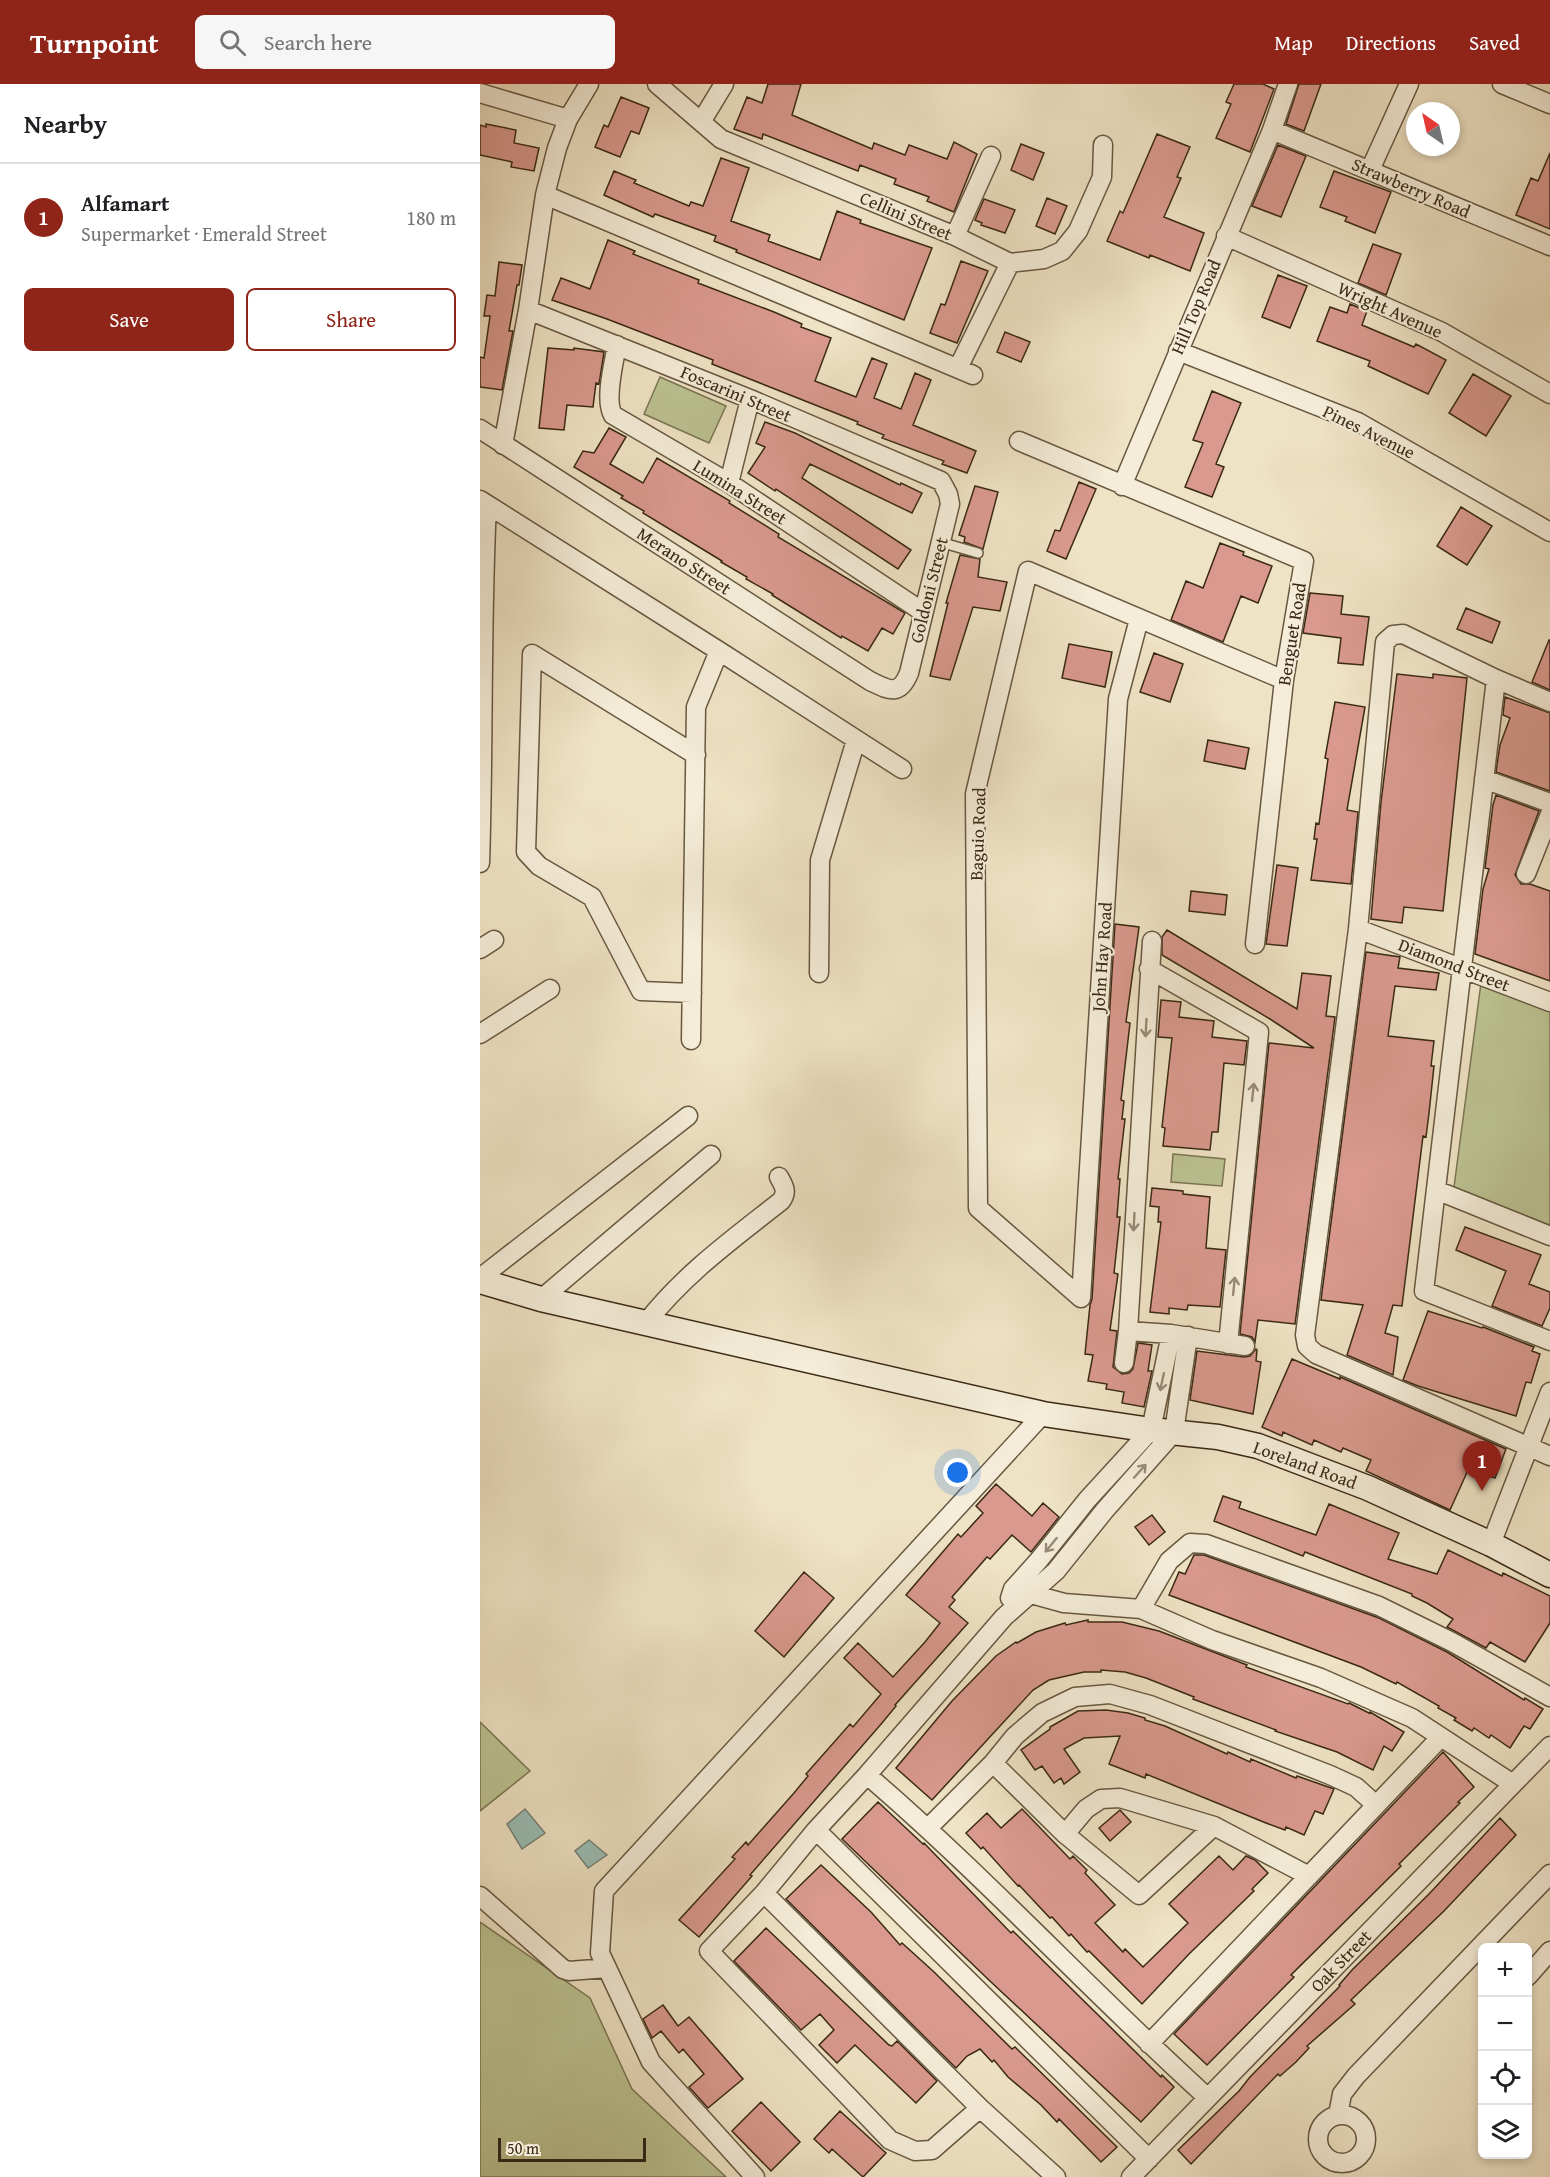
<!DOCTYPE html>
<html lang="en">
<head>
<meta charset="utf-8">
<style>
  :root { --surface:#fff; --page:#f6f6f6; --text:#202124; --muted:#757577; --line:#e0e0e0; --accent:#8f2418 }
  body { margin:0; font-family:"Gentium Book Plus",serif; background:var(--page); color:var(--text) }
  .controls { position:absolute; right:18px; bottom:18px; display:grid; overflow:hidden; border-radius:9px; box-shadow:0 3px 9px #0003 }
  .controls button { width:54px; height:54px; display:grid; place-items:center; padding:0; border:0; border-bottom:2px solid var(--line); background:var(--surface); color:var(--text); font:30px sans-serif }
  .compass { position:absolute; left:926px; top:18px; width:54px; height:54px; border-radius:50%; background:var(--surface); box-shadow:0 3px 9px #0003; rotate:326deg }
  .scale { position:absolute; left:18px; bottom:15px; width:148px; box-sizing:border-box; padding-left:6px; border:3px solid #3a2915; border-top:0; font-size:16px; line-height:21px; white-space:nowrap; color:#3a2915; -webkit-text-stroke:4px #f5edd9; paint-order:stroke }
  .you { position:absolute; left:478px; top:1389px; width:21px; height:21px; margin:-15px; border:4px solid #fff; border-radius:50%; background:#1a73e8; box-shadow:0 0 0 9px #1a73e833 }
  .badge { display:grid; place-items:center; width:39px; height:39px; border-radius:50%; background:var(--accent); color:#fff; font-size:20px; font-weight:700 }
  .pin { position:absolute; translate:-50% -50px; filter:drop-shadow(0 2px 3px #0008) }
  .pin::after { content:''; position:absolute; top:32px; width:21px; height:18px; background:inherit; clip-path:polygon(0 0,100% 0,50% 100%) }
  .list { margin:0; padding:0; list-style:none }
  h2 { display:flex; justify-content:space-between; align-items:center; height:78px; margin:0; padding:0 24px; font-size:26px }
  h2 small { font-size:20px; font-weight:400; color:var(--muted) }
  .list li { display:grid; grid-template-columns:39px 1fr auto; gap:18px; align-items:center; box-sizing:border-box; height:108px; padding:0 24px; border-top:2px solid var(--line) }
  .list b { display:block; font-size:22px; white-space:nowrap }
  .list p { margin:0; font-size:20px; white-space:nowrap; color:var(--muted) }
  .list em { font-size:20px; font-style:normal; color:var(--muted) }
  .actions { display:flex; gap:12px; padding:18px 24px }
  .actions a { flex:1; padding:14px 0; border:2px solid var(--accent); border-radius:9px; text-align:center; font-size:21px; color:var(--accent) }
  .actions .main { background:var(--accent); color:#fff }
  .icon { flex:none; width:33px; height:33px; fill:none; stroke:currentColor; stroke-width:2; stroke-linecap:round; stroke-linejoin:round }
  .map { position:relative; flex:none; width:1070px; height:2093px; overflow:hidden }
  header { display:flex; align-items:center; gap:36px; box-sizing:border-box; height:84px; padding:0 30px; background:var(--accent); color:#fff }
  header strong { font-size:28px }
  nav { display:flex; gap:33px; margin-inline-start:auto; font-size:21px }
  .search { width:420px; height:54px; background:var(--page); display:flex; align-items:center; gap:15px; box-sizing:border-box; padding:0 21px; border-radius:9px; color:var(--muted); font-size:22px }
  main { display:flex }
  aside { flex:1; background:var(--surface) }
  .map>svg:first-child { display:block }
  .green { fill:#bcc392; stroke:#7b7654; stroke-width:1.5 }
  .water { fill:#9abeb6; stroke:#748276; stroke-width:1.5 }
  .building { fill:#d9998e; stroke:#3a2915; stroke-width:1.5 }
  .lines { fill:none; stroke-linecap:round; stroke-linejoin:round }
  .lane-casing { stroke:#675841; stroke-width:12 }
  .street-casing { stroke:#675841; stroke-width:21 }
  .secondary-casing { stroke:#3a2915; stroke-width:27 }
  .lane { stroke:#f5edd9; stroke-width:9 }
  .street { stroke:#f5edd9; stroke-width:18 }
  .secondary { stroke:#f5edd9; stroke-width:24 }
  .oneway { stroke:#988b77 }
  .labels { text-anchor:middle; stroke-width:4.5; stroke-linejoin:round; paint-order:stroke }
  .street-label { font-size:18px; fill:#3a2915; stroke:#f5edd9 }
</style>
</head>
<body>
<header>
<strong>Turnpoint</strong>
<div class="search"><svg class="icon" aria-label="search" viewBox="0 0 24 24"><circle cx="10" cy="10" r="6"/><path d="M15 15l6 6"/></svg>Search here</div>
<nav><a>Map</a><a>Directions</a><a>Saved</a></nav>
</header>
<main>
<aside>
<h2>Nearby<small></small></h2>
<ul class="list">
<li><span class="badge">1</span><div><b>Alfamart</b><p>Supermarket · Emerald Street</p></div><em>180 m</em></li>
</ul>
<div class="actions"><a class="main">Save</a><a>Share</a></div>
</aside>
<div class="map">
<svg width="1070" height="2093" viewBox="0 0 1070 2093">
  <rect width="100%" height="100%" fill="#efe3c5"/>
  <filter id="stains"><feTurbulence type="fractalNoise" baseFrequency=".00333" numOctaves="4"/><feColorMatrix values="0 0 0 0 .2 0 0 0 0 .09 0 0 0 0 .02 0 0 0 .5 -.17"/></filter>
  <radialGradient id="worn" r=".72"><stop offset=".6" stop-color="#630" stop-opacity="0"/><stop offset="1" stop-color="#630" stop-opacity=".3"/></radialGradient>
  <path class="green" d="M180 293 246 322 229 359 164 330Z
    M1001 899 1070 927V1141L974 1103Z
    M693 1070 745 1075 742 1102 691 1098Z
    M0 1638 50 1687 0 1727Z
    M0 1838 110 1914 152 2005 246 2093H0Z"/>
  <path class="water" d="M45 1725 65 1749 42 1765 27 1740Z
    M109 1756 127 1771 108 1784 95 1767Z"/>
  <path class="building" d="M288 0H321L312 31 392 65 394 59 425 71 429 61 467 75 474 58 497 70 474 128 447 117 449 113 414 100 416 95 380 81 378 87 283 50 282 55 254 45 267 13 282 19Z
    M754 0H783L794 5 770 68 736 54 751 20 746 18Z
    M819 0H841L824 47 806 40Z
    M141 13 169 24 159 50 151 47 140 73 115 63 124 41 128 43Z
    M6 40 36 46 34 59 59 64 54 87 31 83 32 78 0 71V41L6 43Z
    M677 50 710 63 697 93 701 94 684 133 724 149 710 187 670 171 669 174 627 157 640 127 643 129Z
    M541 60 564 69 553 96 531 86Z
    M798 61 826 72 801 133 772 122Z
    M1070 69V145L1036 131 1051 94 1058 97Z
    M241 74 269 84 251 137 290 151 288 157 340 176 357 127 381 136 380 139 452 164 424 236 256 168 257 166 234 157 236 152 175 130 173 133 124 111 134 87 156 96 154 99 209 122 211 118 223 122Z
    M854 87 911 108 895 149 865 137 867 133 840 123Z
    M567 114 587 122 575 150 556 142Z
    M504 115 535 126 525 149 501 141 502 139 495 136Z
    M128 156 155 167 153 170 219 196 218 199 294 228 322 240 321 243 351 254 335 297 376 313 392 274 407 280 394 314 421 325 435 289 451 296 433 341 496 367 487 389 462 380 464 377 402 354 404 351 377 340 378 338 232 280 233 276 127 235 72 216 81 194 110 205Z
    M893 160 921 170 906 211 878 199Z
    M481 177 508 187 477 259 450 249 461 220 465 221Z
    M19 178 42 181 39 201H37L29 247H33L22 306 0 303V273L4 274 10 232H4L7 211 15 212Z
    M798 191 827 202 810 244 782 233Z
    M870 220 887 227 882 241 934 263 936 260 966 276 948 310 888 282 890 277 837 257 850 223 867 229Z
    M525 248 550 258 541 278 517 268Z
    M68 264 94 266V264L124 268 119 300 116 299 113 323 87 321 84 346 59 344Z
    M993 290 1031 312 1006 352 969 329Z
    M732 307 761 319 736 380 744 383 732 413 705 403 723 359 713 356Z
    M285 338 315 349 420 401 421 399 442 409 432 429 330 380 322 394 431 466 418 485 296 405 295 407 268 389 285 363 276 359Z
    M129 344 146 353 130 380 163 399 177 374 250 417 249 419 299 450 298 453 425 529 413 550 402 544 388 567 362 552 361 554 292 511 293 510 266 495 267 493 241 478 242 477 163 429 164 427 141 414 143 412 94 383 103 367 114 369Z
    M599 398 616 405 586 475 567 467 575 446 580 447Z
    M495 402 518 408 503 465 484 458 485 453 479 451Z
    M981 423 1012 442 987 481 957 462Z
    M740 459 764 468 763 471 792 482 778 519 761 512 743 558 691 536 706 497 723 504Z
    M480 471 500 475 498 493 527 498 520 527 493 523 470 596 450 592 468 519H466Z
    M830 509 863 512 861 530 889 533 883 581 858 579 861 554 823 549Z
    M986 524 1020 538 1012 559 977 545Z
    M1069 556H1070V606L1052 598Z
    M589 560 632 568 625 603 582 594Z
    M674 569 703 580 690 618 660 608Z
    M917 590 953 594V590L987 594 963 827 924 823 922 839 891 835 901 718Z
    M1025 613 1070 629V707L1016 688 1020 661 1030 634 1023 631Z
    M855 618 885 623 867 726 878 728 871 800 831 796 837 755H834L836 739 839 740 848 675 845 674Z
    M728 656 769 664 765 685 724 677Z
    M1016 711 1059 727 1035 791 1041 800H1050L1070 807V897L995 870 1003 805 1009 785 1005 784 1013 721Z
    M797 781 818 784 807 862 786 860Z
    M711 807 747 811 745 831 709 827Z
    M635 840 659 843 646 938 650 939 641 1016 644 1017 642 1035H645L638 1095H640L637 1133H640L634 1189 638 1190 630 1246 637 1247 633 1283 642 1290 649 1289 653 1285 658 1259 672 1261 668 1287H672L664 1323 642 1319 644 1308 626 1305 627 1300 608 1297 613 1271 605 1270 610 1221 612 1215Z
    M687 846 817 925 822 889 851 892 846 932 855 933 815 1240 778 1236 775 1258 772 1253 760 1250 789 959 834 964 790 935 682 871V853Z
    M886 868 920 873 918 884 959 889 956 906 915 902 908 952 954 957 951 982H954L949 1029 946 1053 943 1052 922 1222 913 1221 905 1249 918 1253 913 1291 867 1271 883 1221 841 1216Z
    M681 916 701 918 699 933 734 937 732 953 767 957 764 981 744 979 738 1048H732L730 1066 683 1062 685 1044 682 1043 692 954 678 953Z
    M672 1104 703 1107V1110L730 1113 726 1164 746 1166 740 1223 708 1221 707 1226 689 1224V1230L670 1228 681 1138H678L679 1123 670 1122Z
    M985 1143 1061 1171 1049 1200 1070 1208V1224L1062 1242 1012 1222 1026 1187 976 1166Z
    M948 1227 1002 1244 1003 1243 1054 1263 1052 1267 1060 1270 1051 1299 1046 1298 1036 1332 938 1302 923 1296Z
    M776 1265 777 1266 776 1277 781 1278 773 1330 710 1316 717 1267 764 1273 770 1272Z
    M812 1275 860 1295V1293L1026 1365 1015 1394 989 1384 970 1426 886 1387 891 1376 863 1364 861 1368 834 1356 832 1361 803 1348 802 1352 782 1343Z
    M516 1400 552 1432 563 1419 579 1433 551 1468 532 1451 510 1475 507 1473 472 1513 475 1516 469 1523 488 1539 415 1621 416 1622 402 1639 270 1791 272 1792 219 1853 199 1836 255 1775 252 1773 266 1758 268 1761 314 1709 328 1692 326 1690 356 1656 370 1640 373 1643 401 1610 364 1574 378 1559 413 1593 445 1558 460 1539 426 1511 478 1450 481 1453 503 1429 496 1422Z
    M743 1412 761 1418 759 1424 836 1451 849 1420 919 1449 908 1475 957 1490 968 1466 1022 1492 1023 1489 1070 1512V1539L1045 1578 1010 1558 1006 1564 967 1543 973 1535 947 1519 932 1512V1510L825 1468 823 1472 734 1437Z
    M672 1431 685 1448 669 1461 655 1443Z
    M714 1471H724L899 1534 967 1568 1044 1616 1045 1614 1063 1625 1050 1645 1044 1642 1030 1664 1011 1651 1009 1654 994 1644 992 1647 974 1636 976 1634 958 1624 959 1622 917 1598 916 1600 881 1583 689 1511 699 1488 705 1490Z
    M324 1488 354 1514 304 1573 275 1547Z
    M608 1536V1538H642L679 1547 767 1581 766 1583 868 1620 869 1619 889 1629 890 1628 924 1648 912 1667 904 1662 893 1686 857 1668 795 1647 796 1646 713 1615 714 1613 666 1594 645 1588 621 1586V1588H604L569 1596 553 1606 452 1716 416 1684 472 1617 516 1572 536 1558 537 1559 556 1548 585 1539 586 1541Z
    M626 1626 648 1629 665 1634V1636L685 1642 747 1670 748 1668 770 1678 771 1675 816 1694 817 1692 854 1705 843 1730 835 1727 824 1751 806 1743 805 1746 786 1739 666 1690 665 1694 629 1680 640 1652 604 1654 584 1665 600 1688 584 1700 581 1694 574 1699 562 1682 555 1686 541 1666 570 1645V1643L598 1627Z
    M963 1668 994 1703 978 1718 980 1719 919 1780 921 1782 811 1891 814 1893 727 1981 694 1950Z
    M398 1718 443 1760 444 1759 531 1849 533 1847 681 1993 682 1991 694 2003 661 2038 511 1898 362 1755Z
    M542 1725 590 1775 593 1772 607 1786 605 1789 635 1821 615 1839 643 1868 645 1865 663 1883 708 1839 689 1820 739 1772 753 1786 766 1772 775 1776 788 1789 772 1805 774 1807 709 1870 662 1920 609 1867 607 1868 591 1850 589 1852 572 1833 570 1834 539 1801 538 1802 503 1763 501 1765 486 1749 507 1729 521 1744Z
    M640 1726 651 1738 630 1757 619 1744Z
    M1020 1734 1036 1751 964 1827 871 1916 875 1920 827 1962 829 1964 816 1978 800 1992 798 1990 711 2080 698 2066 759 2007 770 1993 860 1902 859 1901 872 1886 949 1810Z
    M341 1781 391 1828 420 1861 422 1859 453 1887 532 1965 535 1963 637 2063 621 2078 579 2035 577 2038 561 2021 528 1993 514 1976 512 1978 500 1965 487 1972 476 1984 473 1981 306 1815Z
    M286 1844 409 1961 412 1962 417 1957 457 1997 436 2019 375 1961 357 1979 339 1961 354 1946 340 1930 321 1946 254 1877Z
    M183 1921 198 1942 209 1933 263 1995 228 2024 209 2003 224 1990 203 1965 199 1969 181 1947 172 1954 163 1935Z
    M281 2018 320 2058 291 2087 252 2047Z
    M360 2027 406 2069 383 2093 352 2065 349 2069 334 2055Z"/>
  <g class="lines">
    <g class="lane-casing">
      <path id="lane" d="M460 458 498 469"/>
    </g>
    <g class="street-casing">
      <path id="street" d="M177 0 241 55 475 152 530 179 564 175 582 167 598 147 622 93 623 61
        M1022 0 1070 20
        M0 9 88 35
        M221 38 244 0
        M792 46 1070 162
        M890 86 929 0
        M65 111 493 291
        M475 152 511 72
        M746 152 962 248 1070 310
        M137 261C134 278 124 316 133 331L249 399 443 528
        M698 267 878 338 1070 448
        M478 284 530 179
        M0 345 390 597C409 606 419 613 429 589L470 420 468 410 461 397 270 315 48 226
        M539 357 824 477 804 596 775 860
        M23 361 48 226 65 111 77 64 88 35 109 0
        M249 399 270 315
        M642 402 792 46 808 0
        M0 416 239 567 422 685
        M1016 595 944 1207 1070 1257
        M1070 618 1016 595 923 550 913 551 905 558 878 845 825 1251 827 1262 836 1270 1070 1372
        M1004 695 1070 719
        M0 779C4 660 1 540 7 421
        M1046 790 1070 730
        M878 845 1070 918
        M0 865 14 856
        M669 885 779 948 748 1260
        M339 889 340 776 376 656
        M212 909 161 907 112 813 59 782 46 768 52 570 216 671
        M0 950 70 905
        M211 956 216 623 239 567
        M956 1106 1070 1152
        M0 1194 208 1032
        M601 1214 498 1124 495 710 548 487 804 596
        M601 1214 638 615 659 535
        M61 1215 231 1071
        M166 1239C204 1190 253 1155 301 1117 308 1108 304 1102 299 1093
        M648 1247 691 1250 765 1262
        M644 1279 648 1247 672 857
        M1011 1460 1070 1308
        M533 1505 584 1519 661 1525 732 1556 841 1594 932 1634 1033 1700
        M530 1514 533 1505 559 1476 607 1416 671 1346 691 1250
        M661 1525 689 1477 710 1459 726 1460 899 1522 972 1558 1070 1613
        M513 1679 585 1750 659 1811 734 1742
        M387 1691C506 1793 612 1909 728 2014
        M449 1743 513 1679 535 1652 562 1629 595 1613 630 1610 670 1621 850 1691 876 1703 896 1721
        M336 1746 669 2075
        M585 1750 606 1725 621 1715 640 1714 734 1742 829 1792
        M284 1809 500 2024 576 2093
        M0 1812 83 1885 89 1887 127 1884
        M1048 1892 1070 1867
        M669 1960 961 1653
        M500 2024 452 2066 435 2067 410 2056 229 1867 284 1809 336 1746 387 1691 524 1533 576 1487 625 1426 694 1348 708 1252
        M838 2055a24 24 0 1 1 48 0a24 24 0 1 1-48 0Z
        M858 2031 862 2010 876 1992 1070 1790
        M275 2093 171 1978 120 1869 124 1807 563 1330
        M651 2093 1070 1662"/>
    </g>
    <g class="secondary-casing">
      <path id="secondary" d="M0 1197 61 1215 563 1330 671 1346 738 1353 778 1362 888 1404 1011 1460 1070 1491"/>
    </g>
    <use href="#lane" class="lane"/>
    <use href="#street" class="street"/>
    <use href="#secondary" class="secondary"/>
  </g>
  <defs><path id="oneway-shaft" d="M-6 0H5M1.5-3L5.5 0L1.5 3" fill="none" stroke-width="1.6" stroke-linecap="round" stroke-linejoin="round" transform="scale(1.5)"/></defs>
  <g class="oneway">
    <use href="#oneway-shaft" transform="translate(666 944) rotate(93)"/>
    <use href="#oneway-shaft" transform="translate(773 1008) rotate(-84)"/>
    <use href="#oneway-shaft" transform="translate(654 1138) rotate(93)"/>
    <use href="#oneway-shaft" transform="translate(754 1202) rotate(-84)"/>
    <use href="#oneway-shaft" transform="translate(682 1298) rotate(102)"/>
    <use href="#oneway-shaft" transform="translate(660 1387) rotate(-48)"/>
    <use href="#oneway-shaft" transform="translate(571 1461) rotate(129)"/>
  </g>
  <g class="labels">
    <g class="street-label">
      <text transform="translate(931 104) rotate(23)" y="6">Strawberry Road</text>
      <text transform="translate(426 132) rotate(23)" y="6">Cellini Street</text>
      <text transform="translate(716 223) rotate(-67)" y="6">Hill Top Road</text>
      <text transform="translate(910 226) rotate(24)" y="6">Wright Avenue</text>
      <text transform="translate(256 310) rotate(23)" y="6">Foscarini Street</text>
      <text transform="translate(889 348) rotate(26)" y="6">Pines Avenue</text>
      <text transform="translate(260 408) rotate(32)" y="6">Lumina Street</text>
      <text transform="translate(204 477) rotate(33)" y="6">Merano Street</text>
      <text transform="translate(449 506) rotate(-76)" y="6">Goldoni Street</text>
      <text transform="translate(812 550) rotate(-81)" y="6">Benguet Road</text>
      <text transform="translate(498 750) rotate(-88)" y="6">Baguio Road</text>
      <text transform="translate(622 873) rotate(-86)" y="6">John Hay Road</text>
      <text transform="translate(974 881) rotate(21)" y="6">Diamond Street</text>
      <text transform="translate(825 1381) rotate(20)" y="6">Loreland Road</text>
      <text transform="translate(861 1877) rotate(-46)" y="6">Oak Street</text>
    </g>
  </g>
  <rect width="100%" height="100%" filter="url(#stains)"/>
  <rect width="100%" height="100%" fill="url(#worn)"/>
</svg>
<div class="controls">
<button>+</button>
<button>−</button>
<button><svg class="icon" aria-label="locate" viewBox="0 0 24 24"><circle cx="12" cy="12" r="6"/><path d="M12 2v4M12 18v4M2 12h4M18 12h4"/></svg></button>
<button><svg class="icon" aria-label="layers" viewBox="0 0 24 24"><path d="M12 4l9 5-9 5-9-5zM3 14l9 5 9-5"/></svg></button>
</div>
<svg class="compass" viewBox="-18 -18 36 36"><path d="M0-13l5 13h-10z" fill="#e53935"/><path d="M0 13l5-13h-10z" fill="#757577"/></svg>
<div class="scale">50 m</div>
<div class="you"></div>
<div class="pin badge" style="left:1002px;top:1407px">1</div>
</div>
</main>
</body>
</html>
